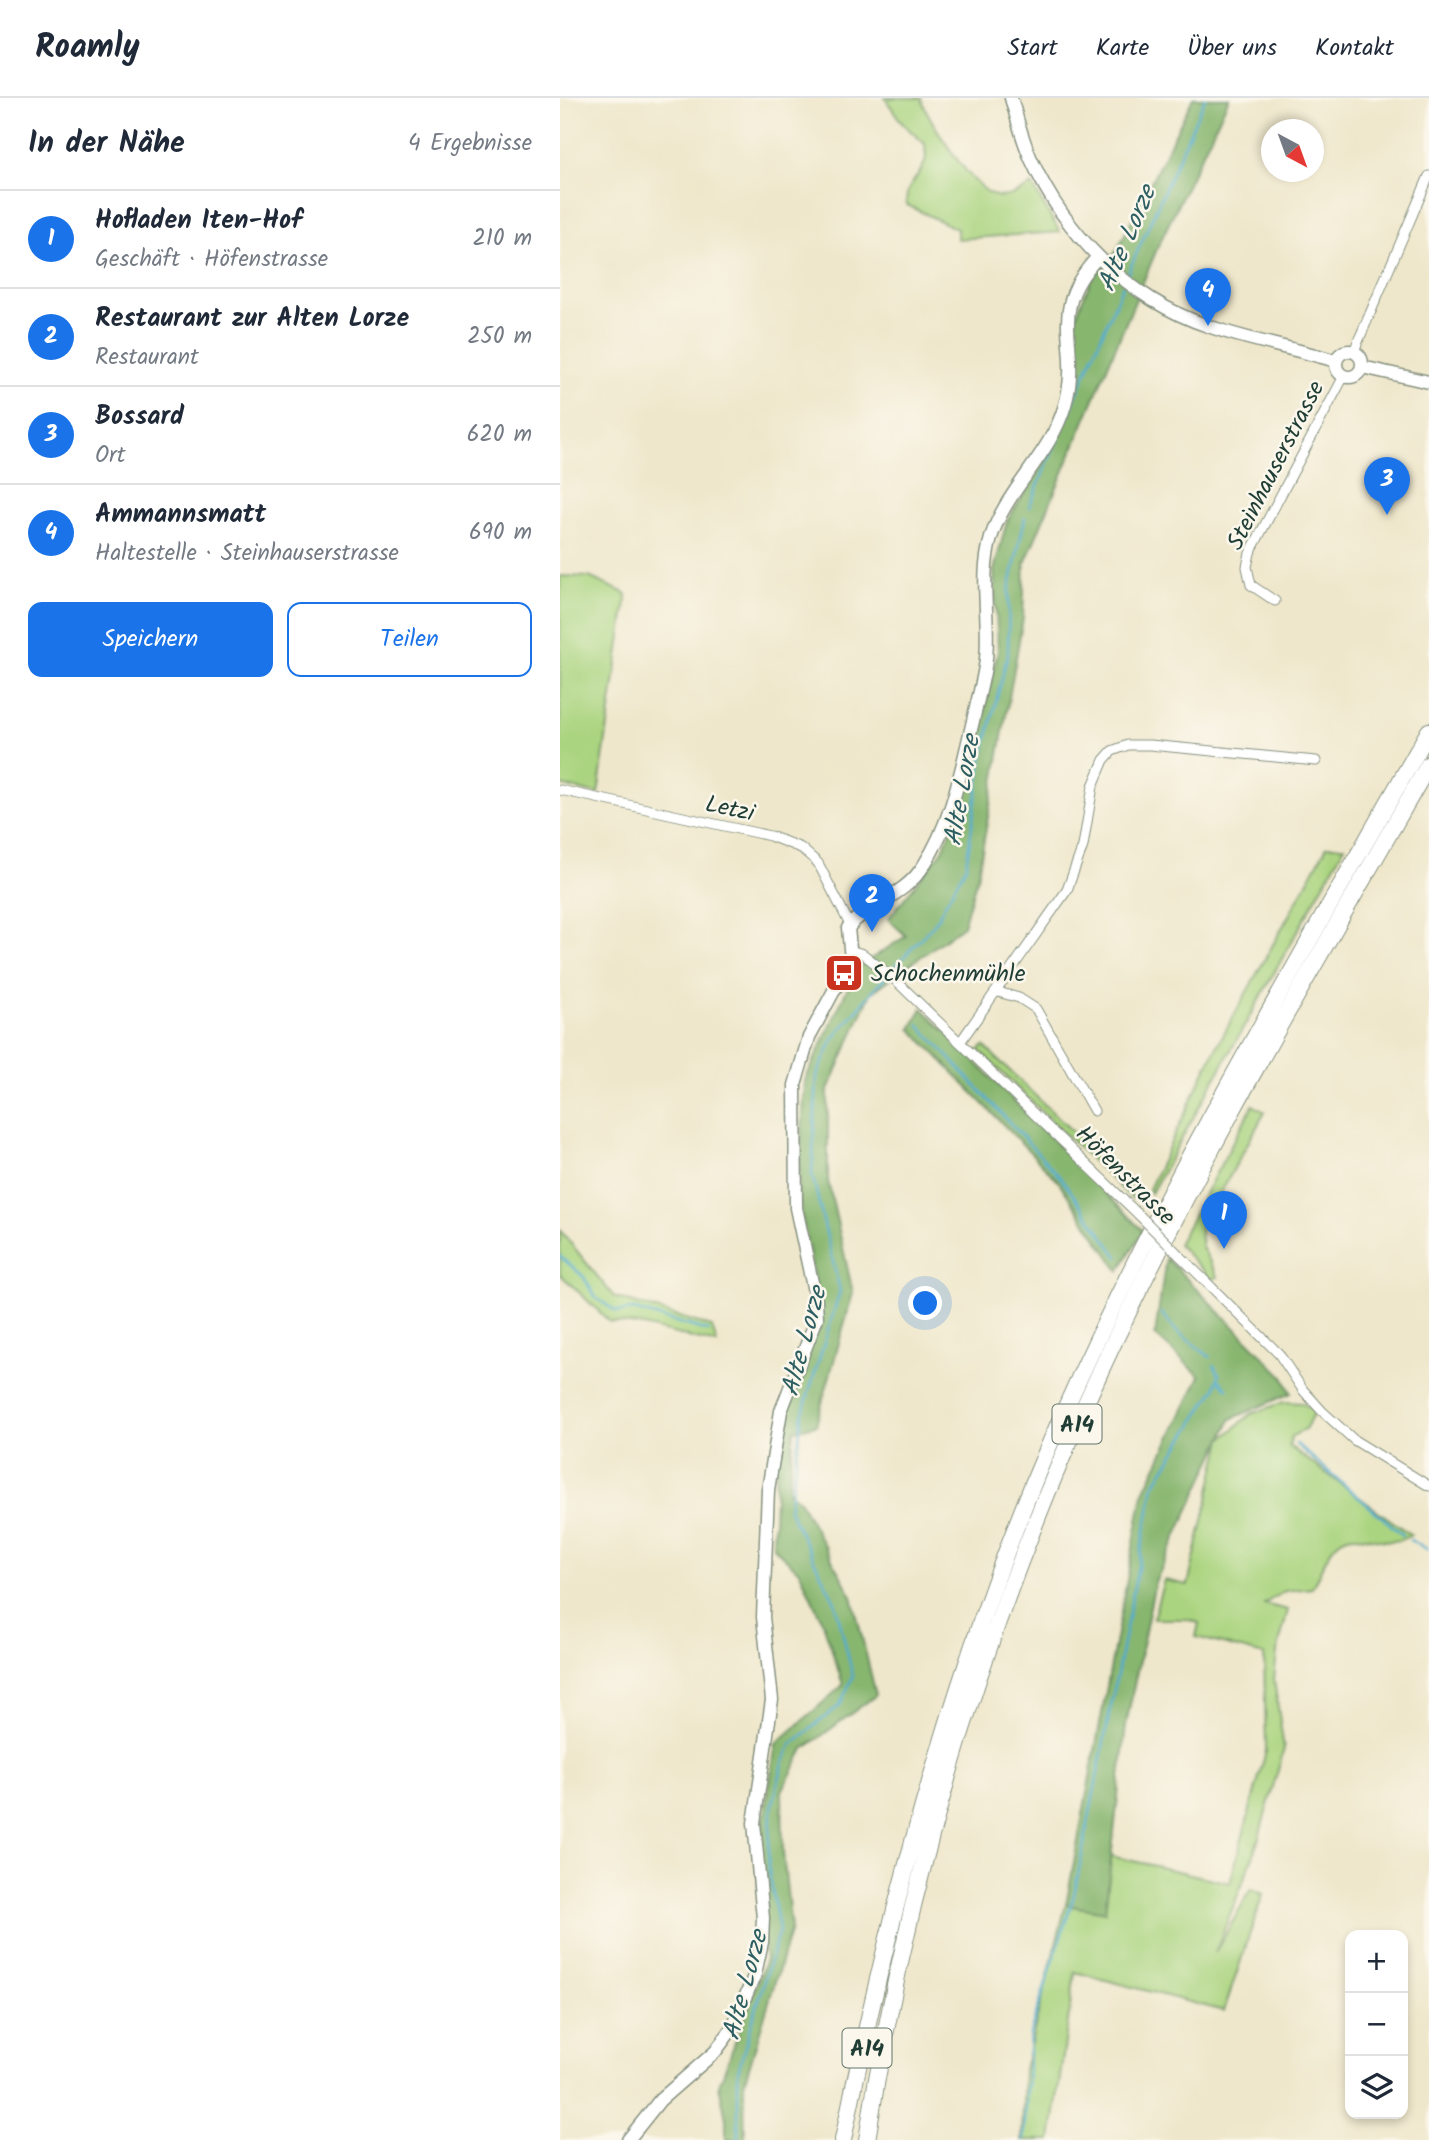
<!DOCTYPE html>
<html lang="de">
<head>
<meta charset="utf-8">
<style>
  :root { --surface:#fff; --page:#f2f2f3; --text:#1f2937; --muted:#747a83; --line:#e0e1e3; --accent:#1a73e8 }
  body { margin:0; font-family:Kalam,sans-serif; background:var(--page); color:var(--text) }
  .controls { position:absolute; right:21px; bottom:21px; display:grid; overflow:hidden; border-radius:14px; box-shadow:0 4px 10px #0003 }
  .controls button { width:63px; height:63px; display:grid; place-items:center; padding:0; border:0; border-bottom:2px solid var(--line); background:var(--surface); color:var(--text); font:35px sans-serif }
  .compass { position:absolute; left:701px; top:21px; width:63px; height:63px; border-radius:50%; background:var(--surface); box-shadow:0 4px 10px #0003; rotate:139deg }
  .you { position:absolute; left:366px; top:1206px; width:24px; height:24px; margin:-18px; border:5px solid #fff; border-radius:50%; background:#1a73e8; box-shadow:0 0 0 10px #1a73e833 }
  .badge { display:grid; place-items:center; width:46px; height:46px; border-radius:50%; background:var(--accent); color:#fff; font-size:23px; font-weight:700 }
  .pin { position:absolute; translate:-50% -58px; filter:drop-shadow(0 2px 4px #0008) }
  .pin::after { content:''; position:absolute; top:37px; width:24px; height:21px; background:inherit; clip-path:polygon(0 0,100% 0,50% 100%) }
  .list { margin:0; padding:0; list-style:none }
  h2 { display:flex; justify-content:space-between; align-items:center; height:91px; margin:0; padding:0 28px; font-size:30px }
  h2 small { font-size:23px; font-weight:400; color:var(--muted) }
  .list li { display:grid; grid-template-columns:46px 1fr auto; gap:21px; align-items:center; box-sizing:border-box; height:98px; padding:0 28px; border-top:2px solid var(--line) }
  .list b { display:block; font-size:26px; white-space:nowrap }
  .list p { margin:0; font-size:23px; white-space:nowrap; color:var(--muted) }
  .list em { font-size:23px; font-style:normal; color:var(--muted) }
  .actions { display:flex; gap:14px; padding:21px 28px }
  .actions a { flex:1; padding:16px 0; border:2px solid var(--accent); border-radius:14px; text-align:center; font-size:24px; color:var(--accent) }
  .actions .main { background:var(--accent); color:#fff }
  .icon { flex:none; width:38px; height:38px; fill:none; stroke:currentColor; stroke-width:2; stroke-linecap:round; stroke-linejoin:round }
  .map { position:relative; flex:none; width:869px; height:2042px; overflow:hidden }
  header { display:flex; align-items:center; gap:42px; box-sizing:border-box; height:98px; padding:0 35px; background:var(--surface); border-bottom:2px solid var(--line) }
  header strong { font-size:33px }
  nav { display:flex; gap:38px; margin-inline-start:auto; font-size:24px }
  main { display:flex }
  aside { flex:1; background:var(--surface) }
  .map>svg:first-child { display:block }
  .green { fill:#aad47f; stroke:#64885a; stroke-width:2 }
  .forest { fill:#87b66e; stroke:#537a51; stroke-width:2 }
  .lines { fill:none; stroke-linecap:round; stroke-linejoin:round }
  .stream { stroke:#4fabcd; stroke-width:2.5 }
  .street-casing { stroke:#879280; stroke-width:11 }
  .secondary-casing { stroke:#879280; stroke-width:15 }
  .highway-casing { stroke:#879280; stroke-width:18 }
  .street { stroke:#fff; stroke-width:9 }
  .secondary { stroke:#fff; stroke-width:12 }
  .highway { stroke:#fff; stroke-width:16 }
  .street-bridge-casing { stroke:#879280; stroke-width:11; stroke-linecap:butt }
  .street-bridge { stroke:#fff; stroke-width:9 }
  .labels { text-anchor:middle; stroke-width:5; stroke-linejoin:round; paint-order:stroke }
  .shield { fill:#fbf7ec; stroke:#61756b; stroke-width:2 }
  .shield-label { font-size:23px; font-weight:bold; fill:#1f3d34 }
  .street-label { font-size:24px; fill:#1f3d34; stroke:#fbf7ec }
  .poi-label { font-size:24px; fill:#1f3d34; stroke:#fbf7ec; text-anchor:start }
  .water-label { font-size:26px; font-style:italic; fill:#2d5e62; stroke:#fbf7ec }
</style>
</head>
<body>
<header>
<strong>Roamly</strong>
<nav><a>Start</a><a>Karte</a><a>Über uns</a><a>Kontakt</a></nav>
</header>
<main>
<aside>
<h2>In der Nähe<small>4 Ergebnisse</small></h2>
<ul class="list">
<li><span class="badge">1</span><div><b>Hofladen Iten-Hof</b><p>Geschäft · Höfenstrasse</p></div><em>210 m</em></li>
<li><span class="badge">2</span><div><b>Restaurant zur Alten Lorze</b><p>Restaurant</p></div><em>250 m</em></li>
<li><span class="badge">3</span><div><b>Bossard</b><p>Ort</p></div><em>620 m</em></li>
<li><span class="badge">4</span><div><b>Ammannsmatt</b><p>Haltestelle · Steinhauserstrasse</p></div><em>690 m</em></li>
</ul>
<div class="actions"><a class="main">Speichern</a><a>Teilen</a></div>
</aside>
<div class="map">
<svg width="869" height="2042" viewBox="0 0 869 2042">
  <rect width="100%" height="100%" fill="#fbf7ec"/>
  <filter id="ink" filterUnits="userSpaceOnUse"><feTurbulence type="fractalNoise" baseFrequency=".0143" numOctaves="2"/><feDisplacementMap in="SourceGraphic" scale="14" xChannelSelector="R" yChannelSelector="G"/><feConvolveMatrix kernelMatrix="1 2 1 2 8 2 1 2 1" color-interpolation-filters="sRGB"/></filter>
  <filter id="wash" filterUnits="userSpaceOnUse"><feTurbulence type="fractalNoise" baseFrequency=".00686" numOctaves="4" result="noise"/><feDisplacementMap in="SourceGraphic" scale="28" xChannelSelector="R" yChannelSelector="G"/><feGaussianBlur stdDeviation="1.57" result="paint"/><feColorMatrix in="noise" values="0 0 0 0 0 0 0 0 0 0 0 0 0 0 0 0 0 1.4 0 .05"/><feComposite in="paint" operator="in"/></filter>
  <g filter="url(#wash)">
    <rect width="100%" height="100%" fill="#efe7cb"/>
    <path class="green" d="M325 0H361C368 22 413 92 436 98 449 101 461 93 472 87L500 134 397 141V131L347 107C343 88 359 81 365 64 367 60 365 51 365 46L342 25Z
      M0 478 29 479 67 496 38 696 0 687Z
      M767 748H785L591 1095 589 1091 655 952Z
      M424 948 575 1094 572 1101 419 952Z
      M693 1007 705 1014 640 1132 642 1149 658 1179 651 1181 618 1146Z
      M0 1132 54 1199 152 1229 157 1246 79 1227 50 1224 0 1176Z
      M724 1304 743 1305 755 1314 745 1331 731 1339 729 1348 851 1437C822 1456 794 1421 773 1450 764 1461 759 1477 752 1490L725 1493 704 1506 728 1512 717 1554 714 1582 724 1651 694 1756 655 1855 691 1791 703 1796 664 1913 515 1874 491 2042H462L464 1972 506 1807 545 1813 551 1758 670 1785 706 1653 704 1557 636 1539 639 1525 626 1521H593L604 1482 628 1487 662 1341 691 1316Z"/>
    <path class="forest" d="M633 0H669L599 146 465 465 463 520 418 776 403 828 311 895 268 992V1083L293 1195 256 1327 234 1332 228 1393 239 1402 292 1498 316 1597 244 1651 222 1693 223 1755 231 1831 184 1986 185 2042H166V2021L159 1987 205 1864 197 1763 216 1646 283 1587 263 1525 240 1474 213 1449 217 1350 242 1263 262 1222 238 1097 245 982 297 870 346 838 328 821 383 752 407 692 438 553 434 472 447 423 484 364 520 279 512 227 531 181 556 154Z
      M362 910 583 1133 559 1173 498 1083 351 931Z
      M606 1160 722 1277 731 1295 671 1321 595 1484 566 1627 545 1814 506 1807 583 1396 640 1278 595 1237Z"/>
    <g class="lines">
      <path class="stream" d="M567 177 645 0
        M506 322 563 187
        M469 409 503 328
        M359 927 501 1080 558 1159
        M0 1158 23 1178 36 1200 57 1214 74 1212 148 1233
        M602 1215 615 1232 650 1259
        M658 1281 667 1290
        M736 1346 843 1437
        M850 1442 869 1452
        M178 2042V1973L219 1832 208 1768 211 1714 223 1665 231 1647 280 1607 293 1578 275 1504 229 1412 242 1317 280 1193 252 1076 257 977 273 941 316 889 374 826 406 768 422 661 448 555 449 492 465 420
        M464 2042 470 1936 514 1797 594 1387 655 1291 659 1276 654 1267"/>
    </g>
  </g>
  <g filter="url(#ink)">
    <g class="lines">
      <g class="street-casing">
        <path id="street" d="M794 253 869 78
          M715 503 691 487 687 469 690 455 784 278
          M0 692 210 738 241 750 258 765 290 827
          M293 853 303 856 332 879 578 1116
          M438 894 459 900 476 911 534 1013
          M401 943 507 792 523 748 533 688 544 662 552 653 568 647H590L756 663
          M619 1157 719 1256 743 1292 762 1313 794 1342 869 1388"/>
      </g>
      <g class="secondary-casing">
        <path id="secondary" d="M451 0C457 20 462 41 471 61 505 136 568 201 648 228 690 243 734 250 776 263
          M776 266a13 13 0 1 1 26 0a13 13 0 1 1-26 0Z
          M802 269 869 284
          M68 2042 100 2002 155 1954 172 1931 195 1876 202 1844 203 1820 194 1725 212 1602 203 1519 208 1392 221 1313 257 1220 256 1203 236 1110 235 987 249 939 291 861 288 830C307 805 344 800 364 767 392 724 401 672 413 623 417 603 424 581 426 561 430 520 419 480 431 440 444 394 491 357 505 307 523 246 484 215 538 159"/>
      </g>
      <g class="highway-casing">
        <path id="highway" d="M283 2042C328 1816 389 1590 477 1376 585 1118 731 876 869 633
          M307 2042C347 1777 428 1517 540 1274 636 1065 755 866 869 666"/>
      </g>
      <use href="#street" class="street"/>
      <use href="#secondary" class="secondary"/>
      <use href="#highway" class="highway"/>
      <g class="street-bridge-casing">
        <path id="street-bridge" d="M578 1116 619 1157"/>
      </g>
      <use href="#street-bridge" class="street-bridge"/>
    </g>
  </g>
  <defs>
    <g id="bus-square" transform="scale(2.0125)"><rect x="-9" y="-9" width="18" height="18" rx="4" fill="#c8321e" stroke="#fbf7ec"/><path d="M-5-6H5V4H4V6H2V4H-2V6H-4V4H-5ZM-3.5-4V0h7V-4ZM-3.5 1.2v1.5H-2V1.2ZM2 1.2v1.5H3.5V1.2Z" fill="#fff"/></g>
  </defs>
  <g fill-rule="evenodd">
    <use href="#bus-square" x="284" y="875"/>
  </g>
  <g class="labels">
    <g class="shield">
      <rect x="492.5" y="1306.5" width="49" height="39" rx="5"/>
      <rect x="282.5" y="1930.5" width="49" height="39" rx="5"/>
    </g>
    <g class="shield-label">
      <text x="517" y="1334">A14</text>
      <text x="307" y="1958">A14</text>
    </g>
    <g class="street-label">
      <text transform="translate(715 367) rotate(-63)" y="8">Steinhauserstrasse</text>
      <text transform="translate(170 710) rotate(12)" y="8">Letzi</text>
      <text transform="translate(566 1077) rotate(45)" y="8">Höfenstrasse</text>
    </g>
    <g class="poi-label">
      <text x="311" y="883">Schochenmühle</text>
    </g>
    <g class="water-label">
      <text transform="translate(566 140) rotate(-67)" y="9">Alte Lorze</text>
      <text transform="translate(401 692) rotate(-80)" y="9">Alte Lorze</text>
      <text transform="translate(243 1243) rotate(-75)" y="9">Alte Lorze</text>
      <text transform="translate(184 1887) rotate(-75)" y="9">Alte Lorze</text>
    </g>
  </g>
</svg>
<div class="controls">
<button>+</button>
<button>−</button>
<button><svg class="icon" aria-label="layers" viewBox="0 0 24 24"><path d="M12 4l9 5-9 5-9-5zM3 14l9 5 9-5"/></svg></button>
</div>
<svg class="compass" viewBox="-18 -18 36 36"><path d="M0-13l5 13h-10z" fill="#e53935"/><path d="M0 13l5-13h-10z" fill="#747a83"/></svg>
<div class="you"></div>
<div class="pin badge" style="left:664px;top:1151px">1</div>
<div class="pin badge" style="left:312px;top:834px">2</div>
<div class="pin badge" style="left:827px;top:417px">3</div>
<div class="pin badge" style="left:648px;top:228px">4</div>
</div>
</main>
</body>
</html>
